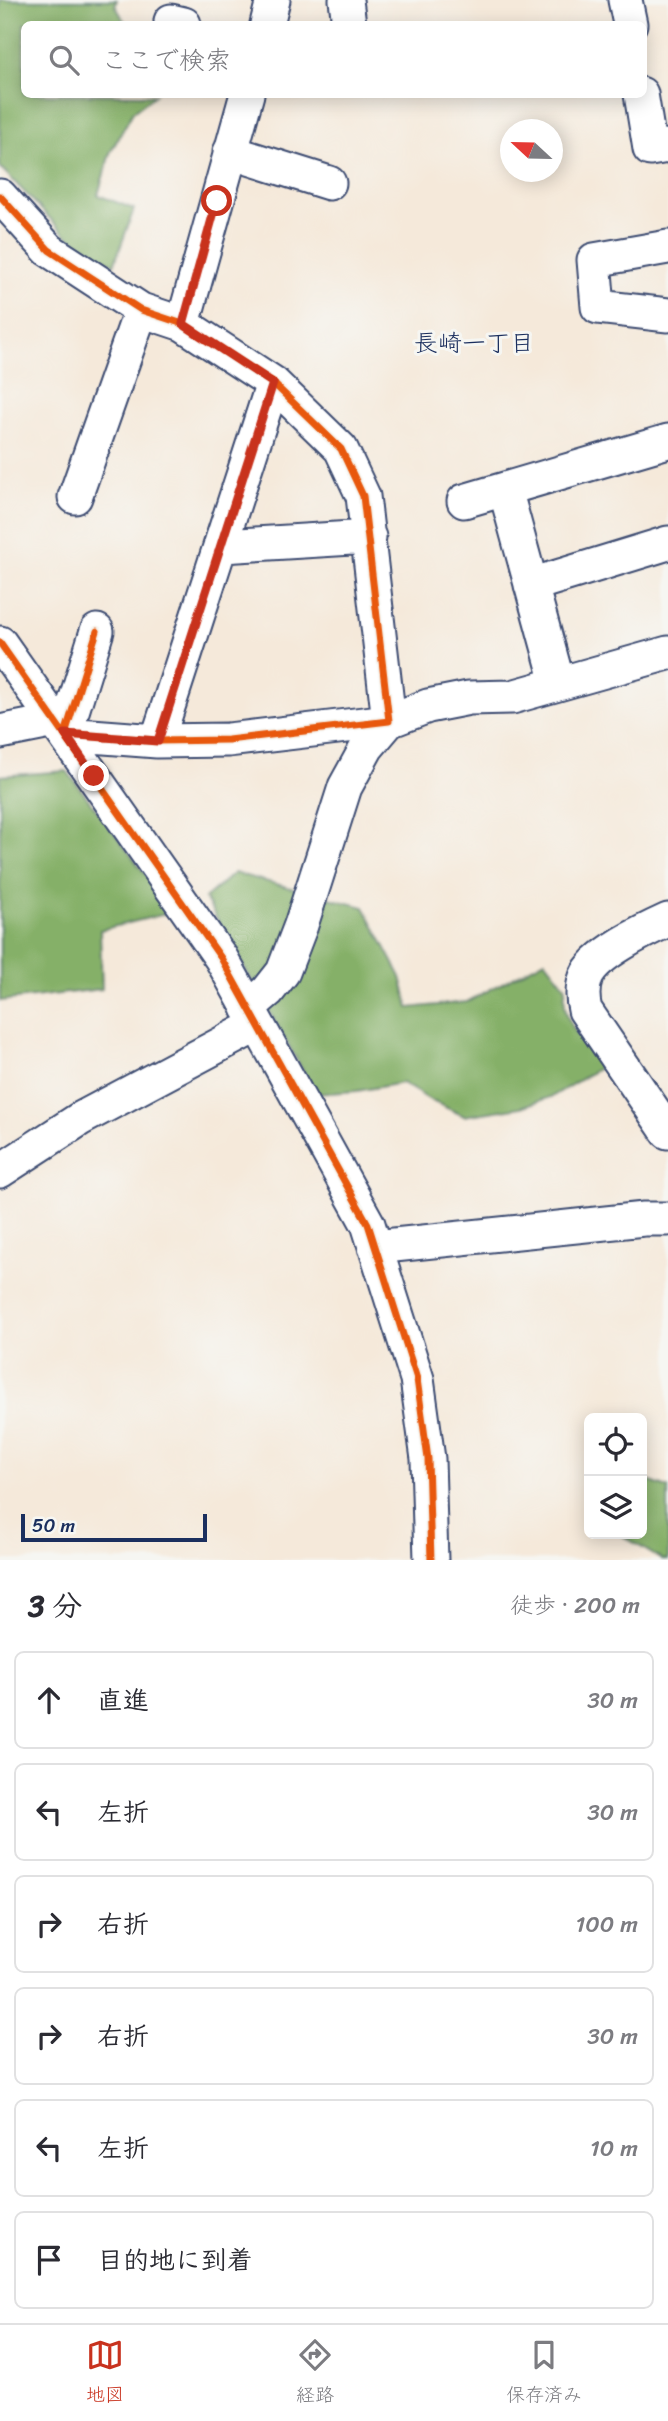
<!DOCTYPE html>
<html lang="ja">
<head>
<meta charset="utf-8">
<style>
  :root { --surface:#fff; --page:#f2f2f3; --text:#2b2b33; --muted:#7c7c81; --line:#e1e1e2; --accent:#c8321e }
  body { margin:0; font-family:Sriracha,"Klee One",sans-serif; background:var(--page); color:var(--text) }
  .controls { position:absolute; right:21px; bottom:21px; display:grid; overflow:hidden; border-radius:10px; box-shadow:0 4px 18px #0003 }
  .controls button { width:63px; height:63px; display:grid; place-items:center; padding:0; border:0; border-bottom:2px solid var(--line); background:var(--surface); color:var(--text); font:35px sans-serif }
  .compass { position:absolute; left:500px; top:119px; width:63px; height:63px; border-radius:50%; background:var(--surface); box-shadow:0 4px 18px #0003; rotate:292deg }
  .scale { position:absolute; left:21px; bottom:18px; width:186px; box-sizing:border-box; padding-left:7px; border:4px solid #1b2f5e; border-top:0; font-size:19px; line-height:24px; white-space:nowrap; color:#1b2f5e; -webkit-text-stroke:5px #f6f6f2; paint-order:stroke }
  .stop { position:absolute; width:21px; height:21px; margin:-16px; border:5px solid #c8321e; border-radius:50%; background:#fff }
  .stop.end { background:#c8321e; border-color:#fff; box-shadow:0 2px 7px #0008 }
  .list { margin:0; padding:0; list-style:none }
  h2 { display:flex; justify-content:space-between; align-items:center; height:91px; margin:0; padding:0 28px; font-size:30px }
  h2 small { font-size:23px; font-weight:400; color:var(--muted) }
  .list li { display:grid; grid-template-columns:46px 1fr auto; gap:21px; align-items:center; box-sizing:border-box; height:98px; margin:0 14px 14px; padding:0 14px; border:2px solid var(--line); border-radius:10px }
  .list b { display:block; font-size:26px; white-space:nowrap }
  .list em { font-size:23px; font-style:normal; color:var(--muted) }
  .icon { flex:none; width:38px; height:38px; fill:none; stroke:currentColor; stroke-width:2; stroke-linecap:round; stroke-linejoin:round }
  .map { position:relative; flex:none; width:668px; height:1560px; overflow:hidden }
  .search { position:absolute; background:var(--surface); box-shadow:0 4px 18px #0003; left:21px; right:21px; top:21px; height:77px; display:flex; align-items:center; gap:18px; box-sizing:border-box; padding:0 24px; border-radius:10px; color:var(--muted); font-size:26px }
  .sheet { height:763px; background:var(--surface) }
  nav { display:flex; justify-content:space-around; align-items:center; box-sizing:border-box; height:98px; border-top:2px solid var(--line); background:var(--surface); font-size:19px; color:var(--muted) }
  nav a { display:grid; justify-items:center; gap:4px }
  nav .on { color:var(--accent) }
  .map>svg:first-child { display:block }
  .forest { fill:#85b068; stroke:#507063; stroke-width:2 }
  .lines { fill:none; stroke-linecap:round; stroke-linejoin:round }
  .minor-casing { stroke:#3c4b71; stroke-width:37 }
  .minor { stroke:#fff; stroke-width:33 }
  .cycleway-casing { stroke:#f6f6f2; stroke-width:11 }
  .cycleway { stroke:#e8590c; stroke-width:7 }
  .route { stroke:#c8321e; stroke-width:9 }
  .labels { text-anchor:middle; stroke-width:6; stroke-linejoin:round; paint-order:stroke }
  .neighbourhood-label { font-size:24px; fill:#1b2f5e; stroke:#f6f6f2 }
</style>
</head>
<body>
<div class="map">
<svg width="668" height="1560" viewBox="0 0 668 1560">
  <rect width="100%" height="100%" fill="#f6f6f2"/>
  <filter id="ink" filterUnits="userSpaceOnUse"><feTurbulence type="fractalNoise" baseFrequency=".0143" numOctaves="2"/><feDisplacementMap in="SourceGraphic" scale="14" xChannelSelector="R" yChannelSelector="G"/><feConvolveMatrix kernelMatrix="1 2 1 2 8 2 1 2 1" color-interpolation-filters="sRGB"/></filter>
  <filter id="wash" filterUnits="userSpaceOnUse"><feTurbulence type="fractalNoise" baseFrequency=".00686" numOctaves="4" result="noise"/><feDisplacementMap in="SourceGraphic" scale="28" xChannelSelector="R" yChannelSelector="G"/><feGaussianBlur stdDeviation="1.57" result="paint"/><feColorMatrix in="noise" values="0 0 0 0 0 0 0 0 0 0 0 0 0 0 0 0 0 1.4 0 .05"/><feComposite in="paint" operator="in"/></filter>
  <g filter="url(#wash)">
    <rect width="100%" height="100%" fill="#f5e9da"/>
    <path class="forest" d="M0 0H117L115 5 126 24H24V94L155 95 133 112 110 153 98 195 134 209 114 265 66 235 0 167Z
      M67 771 174 912 100 930 102 989 0 1001V776Z
      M234 873 364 907 401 977 409 1008 467 1002 545 960 566 987C558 1021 584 1041 604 1065L553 1096 521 1107 464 1116 432 1101 402 1083 357 1091 316 1094 205 898Z
      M642 1479 668 1488V1560H662L620 1534H642Z"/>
  </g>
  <g filter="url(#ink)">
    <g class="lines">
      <g class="minor-casing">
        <path id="minor" d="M346 0 349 24
          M625 0 630 24
          M171 21 184 24
          M267 24 273 0
          M641 94 650 149 668 146
          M230 152 329 183
          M0 196 49 250 141 310 183 324 273 383 341 449 363 496 389 721 228 740 157 741 65 734 97 631
          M668 247 594 260 598 307 668 315
          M183 324 247 94
          M505 489 558 683
          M75 497 141 310
          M464 501 668 441
          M222 546 369 537
          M531 585 668 543
          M0 643 221 958 368 1224 417 1379 428 1459 431 1560
          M0 732 55 721
          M157 741 273 383
          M668 920C646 930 595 954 586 977 582 988 582 998 585 1010L668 1132
          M248 1008 268 991 283 972 301 925 345 787 367 747 389 721 428 706 469 698 512 697 668 653
          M0 1171 80 1119 257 1025
          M375 1247 644 1219H668"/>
      </g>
      <use href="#minor" class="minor"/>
      <g class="cycleway-casing">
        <path id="cycleway" d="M0 196 49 250 141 310 183 324 273 383 341 449 363 496 389 721 228 740 157 741 65 734 97 631
          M0 643 221 958 368 1224 417 1379 428 1459 431 1560"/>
      </g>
      <use href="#cycleway" class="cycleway"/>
    </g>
  </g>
  <g class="lines" filter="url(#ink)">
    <path class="route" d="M94 776 65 734 158 741 273 383 183 324 217 201"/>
  </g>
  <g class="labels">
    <g class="neighbourhood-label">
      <text x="474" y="351">長崎一丁目</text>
    </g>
  </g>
</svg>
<div class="controls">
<button><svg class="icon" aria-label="locate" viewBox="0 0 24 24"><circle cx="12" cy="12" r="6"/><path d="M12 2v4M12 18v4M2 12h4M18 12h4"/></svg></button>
<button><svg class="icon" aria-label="layers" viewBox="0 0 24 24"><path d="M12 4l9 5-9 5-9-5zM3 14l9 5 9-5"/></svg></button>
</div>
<svg class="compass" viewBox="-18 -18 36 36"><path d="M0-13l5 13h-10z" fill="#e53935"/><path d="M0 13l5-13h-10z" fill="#7c7c81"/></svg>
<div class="scale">50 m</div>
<div class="stop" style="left:217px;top:201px"></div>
<div class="stop end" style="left:94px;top:776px"></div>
<div class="search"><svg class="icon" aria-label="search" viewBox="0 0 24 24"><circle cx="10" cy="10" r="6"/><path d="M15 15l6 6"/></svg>ここで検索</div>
</div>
<section class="sheet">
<h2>3 分<small>徒歩 · 200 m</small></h2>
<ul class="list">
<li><svg class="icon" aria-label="ahead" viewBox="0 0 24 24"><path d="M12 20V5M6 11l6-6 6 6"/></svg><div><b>直進</b></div><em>30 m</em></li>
<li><svg class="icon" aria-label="left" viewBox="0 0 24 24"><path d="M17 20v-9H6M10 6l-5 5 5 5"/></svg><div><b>左折</b></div><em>30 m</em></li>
<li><svg class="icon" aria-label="right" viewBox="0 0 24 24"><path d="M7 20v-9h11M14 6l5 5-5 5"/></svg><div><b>右折</b></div><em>100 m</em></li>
<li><svg class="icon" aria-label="right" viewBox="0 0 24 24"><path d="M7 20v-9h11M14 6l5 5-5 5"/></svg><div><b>右折</b></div><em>30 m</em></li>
<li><svg class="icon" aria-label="left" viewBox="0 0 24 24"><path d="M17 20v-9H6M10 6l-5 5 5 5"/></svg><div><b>左折</b></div><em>10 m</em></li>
<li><svg class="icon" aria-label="arrive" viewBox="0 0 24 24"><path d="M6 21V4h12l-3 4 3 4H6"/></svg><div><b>目的地に到着</b></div></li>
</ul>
</section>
<nav>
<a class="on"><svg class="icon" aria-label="map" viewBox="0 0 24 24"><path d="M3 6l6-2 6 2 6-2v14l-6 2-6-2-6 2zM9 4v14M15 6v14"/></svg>地図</a>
<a><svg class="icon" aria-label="directions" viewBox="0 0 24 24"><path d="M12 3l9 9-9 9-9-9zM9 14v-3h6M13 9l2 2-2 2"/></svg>経路</a>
<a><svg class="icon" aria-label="saved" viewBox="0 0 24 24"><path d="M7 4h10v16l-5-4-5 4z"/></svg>保存済み</a>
</nav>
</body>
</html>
